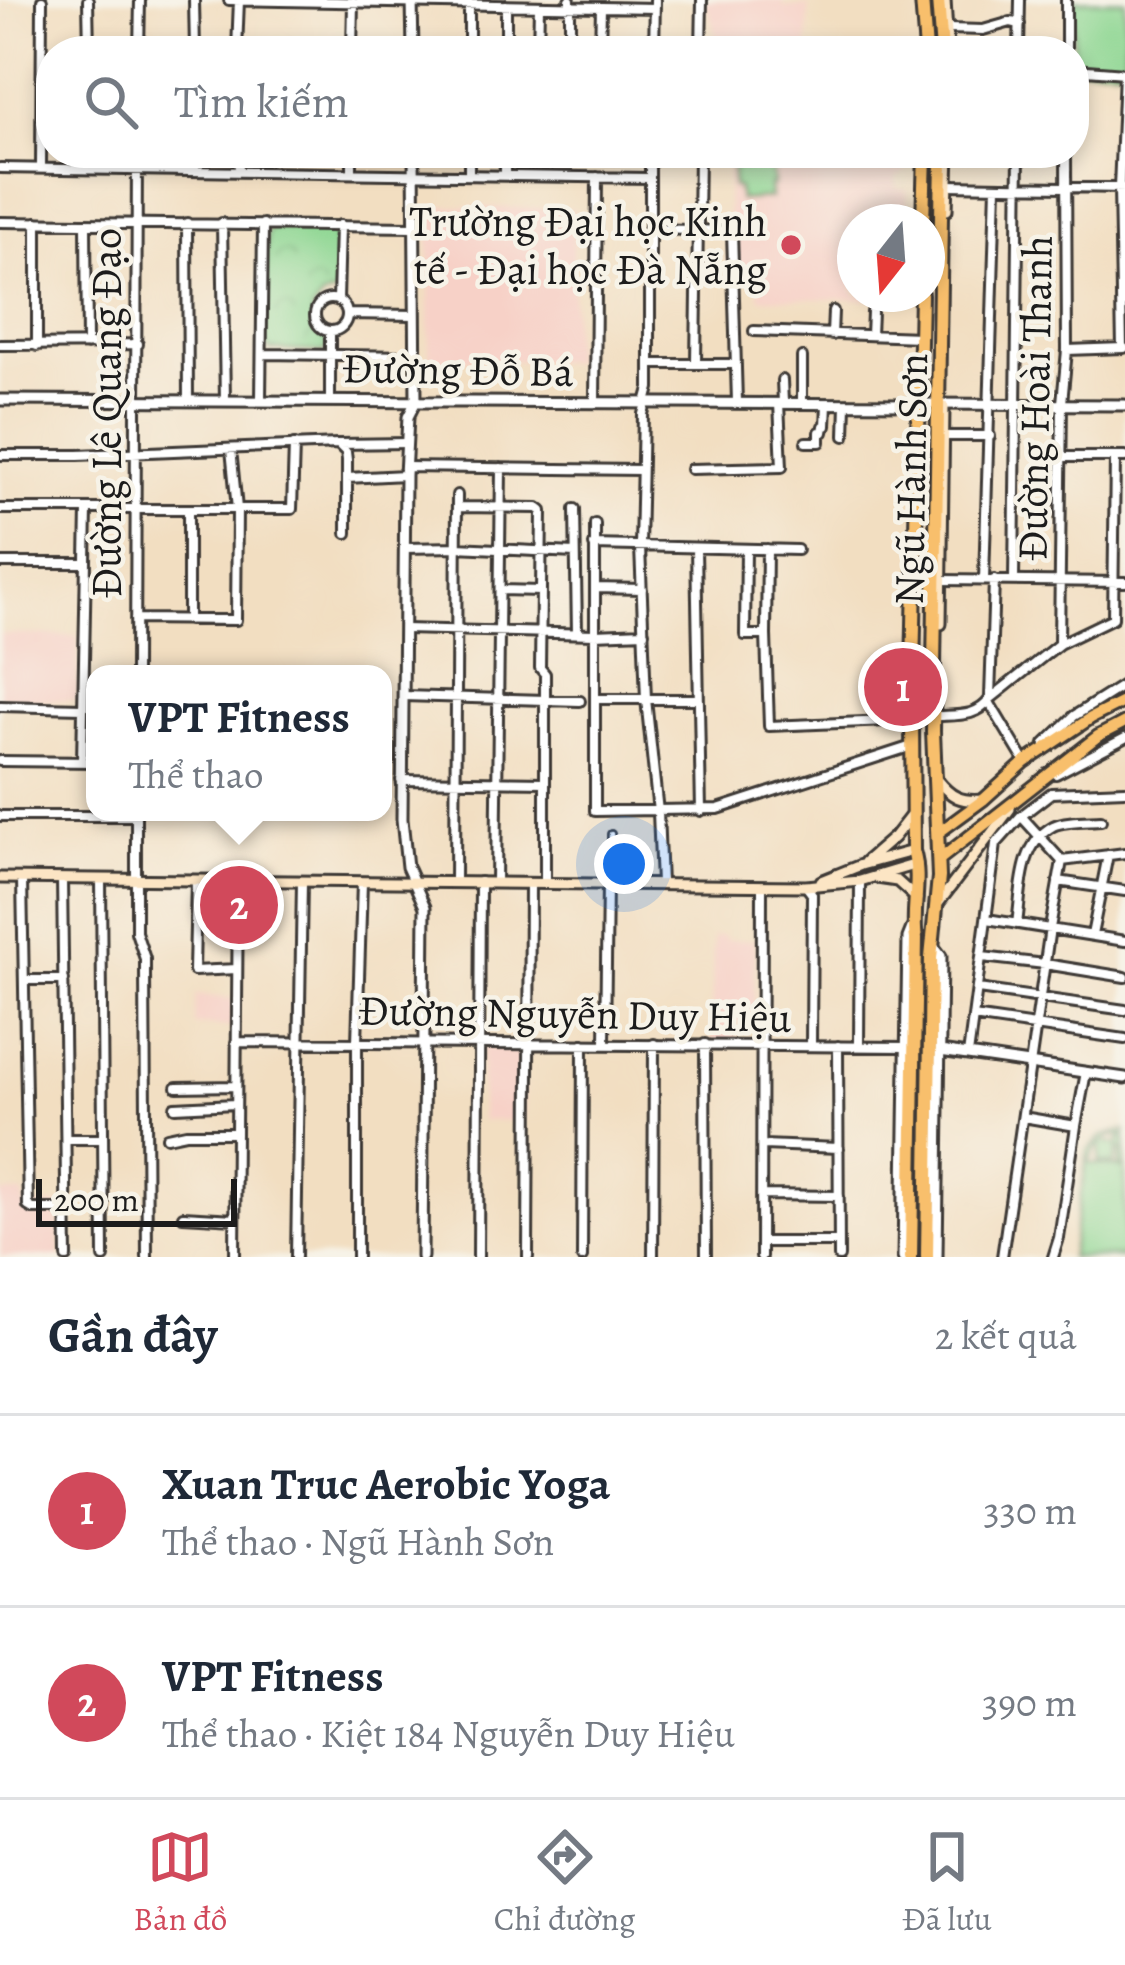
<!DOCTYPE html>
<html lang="vi">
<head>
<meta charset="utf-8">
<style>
  :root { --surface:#fff; --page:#f2f2f3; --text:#1f2937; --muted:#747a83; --line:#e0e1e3; --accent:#d1495b }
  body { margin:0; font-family:Alegreya,serif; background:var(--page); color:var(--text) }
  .compass { position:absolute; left:837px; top:204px; width:108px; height:108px; border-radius:50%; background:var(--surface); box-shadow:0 6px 18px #0003; rotate:197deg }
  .scale { position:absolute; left:36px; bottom:30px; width:201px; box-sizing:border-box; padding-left:12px; border:6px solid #1c1c1c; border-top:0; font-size:33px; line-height:42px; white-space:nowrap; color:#1c1c1c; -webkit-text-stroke:9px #f7f3e8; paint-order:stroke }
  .you { position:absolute; left:624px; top:864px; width:42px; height:42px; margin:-30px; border:9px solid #fff; border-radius:50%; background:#1a73e8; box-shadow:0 0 0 18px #1a73e833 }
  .badge { display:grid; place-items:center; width:78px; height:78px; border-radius:50%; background:var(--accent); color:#fff; font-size:39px; font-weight:700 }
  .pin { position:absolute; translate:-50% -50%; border:6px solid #fff; box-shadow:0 3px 12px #0006 }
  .popup { position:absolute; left:86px; top:665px; width:306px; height:156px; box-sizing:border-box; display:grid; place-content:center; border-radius:24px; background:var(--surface); filter:drop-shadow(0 3px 9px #0005); font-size:39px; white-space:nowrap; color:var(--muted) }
  .popup b { font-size:45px; color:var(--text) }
  .popup::after { content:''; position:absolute; left:50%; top:100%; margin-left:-24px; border:24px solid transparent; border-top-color:var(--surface) }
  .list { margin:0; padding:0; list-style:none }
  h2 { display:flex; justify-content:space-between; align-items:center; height:156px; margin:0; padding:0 48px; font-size:51px }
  h2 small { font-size:39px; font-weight:400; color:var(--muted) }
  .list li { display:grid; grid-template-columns:78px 1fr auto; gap:36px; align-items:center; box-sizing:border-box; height:192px; padding:0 48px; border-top:3px solid var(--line) }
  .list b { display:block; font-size:45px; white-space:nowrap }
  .list p { margin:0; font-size:39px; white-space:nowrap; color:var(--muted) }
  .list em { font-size:39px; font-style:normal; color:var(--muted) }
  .icon { flex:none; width:66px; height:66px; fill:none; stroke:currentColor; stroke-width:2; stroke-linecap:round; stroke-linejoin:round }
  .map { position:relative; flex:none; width:1125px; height:1257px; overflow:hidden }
  .search { position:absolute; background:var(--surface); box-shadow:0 6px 18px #0003; left:36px; right:36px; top:36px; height:132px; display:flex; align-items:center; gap:30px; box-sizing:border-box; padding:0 42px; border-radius:48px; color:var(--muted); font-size:45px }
  .sheet { height:540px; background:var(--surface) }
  nav { display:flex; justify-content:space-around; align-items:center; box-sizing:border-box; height:168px; border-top:3px solid var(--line); background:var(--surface); font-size:33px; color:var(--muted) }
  nav a { display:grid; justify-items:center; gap:6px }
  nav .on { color:var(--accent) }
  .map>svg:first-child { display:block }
  .built { fill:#f7d1c7 }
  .park { fill:url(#park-crowns); stroke:#547956; stroke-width:3 }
  .garden { fill:#8cd691; stroke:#547956; stroke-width:3 }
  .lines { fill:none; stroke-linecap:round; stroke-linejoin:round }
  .pedestrian-casing { stroke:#3c3935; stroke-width:10 }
  .minor-casing { stroke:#3c3935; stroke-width:14 }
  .tertiary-casing { stroke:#3c3935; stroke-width:15 }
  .secondary-casing { stroke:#3c3935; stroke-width:15 }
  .primary-casing { stroke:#3c3935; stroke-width:16 }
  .trunk-casing { stroke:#3c3935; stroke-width:18 }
  .pedestrian { stroke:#fff; stroke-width:4.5 }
  .minor { stroke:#fff; stroke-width:8 }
  .tertiary { stroke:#fff; stroke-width:9 }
  .secondary { stroke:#fce5c4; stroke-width:9 }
  .primary { stroke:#f8bf6c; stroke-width:10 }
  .trunk { stroke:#f8bf6c; stroke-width:12 }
  .poi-dot { fill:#d1495b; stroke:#f7f3e8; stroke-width:4.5 }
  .labels { text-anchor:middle; stroke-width:9; stroke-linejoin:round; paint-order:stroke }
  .poi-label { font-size:42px; fill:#1c1c1c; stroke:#f7f3e8; text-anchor:end }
  .street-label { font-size:42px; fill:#1c1c1c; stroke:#f7f3e8 }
</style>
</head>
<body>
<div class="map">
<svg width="1125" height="1257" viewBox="0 0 1125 1257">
  <defs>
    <pattern id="park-crowns" width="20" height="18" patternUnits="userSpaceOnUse" patternTransform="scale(3)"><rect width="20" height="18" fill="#8cd691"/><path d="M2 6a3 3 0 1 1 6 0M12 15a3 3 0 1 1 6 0" fill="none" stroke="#78b77c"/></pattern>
  </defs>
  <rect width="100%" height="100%" fill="#f7f3e8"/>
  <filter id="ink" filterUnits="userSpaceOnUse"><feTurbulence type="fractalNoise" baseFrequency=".00833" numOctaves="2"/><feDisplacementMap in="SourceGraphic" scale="24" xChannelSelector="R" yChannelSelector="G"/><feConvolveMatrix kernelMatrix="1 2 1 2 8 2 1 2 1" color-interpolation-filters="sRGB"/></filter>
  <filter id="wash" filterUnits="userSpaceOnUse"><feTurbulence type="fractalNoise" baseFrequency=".004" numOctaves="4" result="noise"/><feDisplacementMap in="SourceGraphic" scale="48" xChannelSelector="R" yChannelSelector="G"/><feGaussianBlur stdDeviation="2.7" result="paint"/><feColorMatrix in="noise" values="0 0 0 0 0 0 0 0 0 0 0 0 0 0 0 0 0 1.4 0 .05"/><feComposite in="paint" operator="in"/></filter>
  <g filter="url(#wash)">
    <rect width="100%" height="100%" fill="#f2dec1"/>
    <path class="built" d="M704 0H783L784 7 809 6 807 51H720L709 11 704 7Z
      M727 153H908L907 170 896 177V188L907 190V222H855V294H907V300L759 298V268L728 267Z
      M429 206 574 209 572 362 429 359Z
      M0 634 78 636V700H0Z
      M713 936H724L725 940H755L754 1022H736L735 1043H712Z
      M196 995 234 999 233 1027 195 1025Z
      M482 1048H523L524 1121 481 1120Z
      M0 1193H23L24 1206 58 1205 60 1257H0Z"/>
    <path class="park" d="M273 228 331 230 335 233 337 292 322 298 312 311 315 326 327 337V348L324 352 270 350 265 345 267 232Z"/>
    <path class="garden" d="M1074 0H1125V68L1077 67 1073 51Z
      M771 165 773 185H769L770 198 739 200 738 188 733 187 732 168Z
      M1125 1130V1135L1112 1136 1102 1142 1118 1145 1120 1137 1125 1138V1167L1119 1166 1121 1150 1118 1148 1114 1165 1099 1162 1101 1143 1094 1151 1089 1163 1125 1169V1257H1070L1088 1151 1102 1136Z"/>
  </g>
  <g filter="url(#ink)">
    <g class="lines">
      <g class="pedestrian-casing">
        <path id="pedestrian" d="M611 834V883"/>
      </g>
      <g class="minor-casing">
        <path id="minor" d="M88 0 89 51
          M194 0 195 51
          M229 0 655 8
          M1066 0V51
          M506 5V51
          M948 29 983 30 1011 22 1020 24
          M237 47 352 51
          M237 50 239 0
          M139 51 140 0
          M352 51 353 2
          M469 51V5
          M538 51 539 6
          M570 51V0
          M600 51 601 7
          M654 51 655 0
          M701 51 702 0
          M1019 51 1020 0
          M1074 69 1125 73
          M89 153V169
          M195 153V170
          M238 153 239 170
          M352 153V172
          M650 153V388L643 414 640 547 646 699 658 812 661 884
          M0 168 649 178
          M41 168 42 0
          M469 175V153
          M505 175V153
          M948 185 1125 188
          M0 222 414 227
          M37 222V346
          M86 223 87 345
          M187 223 188 400
          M222 223 225 400
          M649 229 732 231 737 402
          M315 315a16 16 0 1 1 32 0a16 16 0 1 1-32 0Z
          M338 301 340 225
          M347 314 415 315
          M330 331V400
          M754 331 920 337
          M832 335 833 311
          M871 335 872 312
          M0 345 138 344
          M1122 348 1119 188 1124 73
          M1067 350 1124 348
          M262 354 415 356
          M696 362 699 153
          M650 364H736
          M782 380 783 403
          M261 400 263 224
          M595 403 597 177
          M802 403V357
          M845 436 846 404
          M944 436H990
          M806 442H820V432H823L824 426H826L827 404
          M339 444 407 443
          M0 455H78L338 444 346 452 347 460V533
          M1063 457H1125
          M405 467 640 470
          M691 469 782 467 779 403
          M347 478 405 475
          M457 507 538 508 542 511 540 668 545 674V883
          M0 509H292L294 445
          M575 509 577 633
          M188 510V620
          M595 524V811L718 809 912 746
          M594 545 797 550
          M405 548 457 547 575 553
          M696 548 701 811
          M746 549 745 635H766
          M767 549 766 635 769 726 912 720
          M0 563H85
          M942 580 1125 582
          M984 580 996 186
          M1014 581 1019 153
          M595 588 642 589
          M501 590 541 591
          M135 619 236 620 237 509 231 449
          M404 629 595 634 644 632
          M1059 644 1062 403 1067 350 1066 153
          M135 674 137 153
          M403 696 580 701
          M990 697 994 580
          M596 699H697
          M989 702 1025 762
          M0 706 83 708
          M938 716C958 715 978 717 990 699L1059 644 1113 618 1115 457
          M1045 744 1074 716 1125 684
          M0 761 95 762
          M82 762 87 510
          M1056 774 1125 738
          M401 780 545 782
          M136 812V932L145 959V972L147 1257
          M0 816H136
          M1021 816 1062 861
          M1062 861 1125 853
          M22 879 28 1206 33 1209H67
          M62 879 67 1257
          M101 879 104 1257
          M196 880 194 971 237 969
          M1058 881 1125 891
          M496 882 501 468
          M455 883 457 495
          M806 886 812 894 811 1046
          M987 919 1125 941
          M1017 924C1022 890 1019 845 1053 826 1065 820 1087 821 1101 820
          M1092 935 1108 855
          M982 957 1045 964 1125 977
          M25 980H64
          M978 989 1125 1010
          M973 1017 1125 1039
          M236 1042 907 1047
          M605 1044 607 883
          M705 1044 706 1257
          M838 1046 839 1257
          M859 1046 860 881
          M968 1055 996 844 1021 816 1051 793 1125 790
          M177 1087 236 1086
          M175 1107 235 1104
          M1023 1117 1076 1126 1059 1238 1053 1257
          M1076 1126 1086 1072
          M167 1137 186 1133H235
          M66 1139H102
          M763 1145 839 1148
          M763 1195 839 1196
          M183 1216 235 1219
          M762 1242H839
          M235 1257 238 881
          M296 1257 302 881
          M357 1257V1042L362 882
          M478 1257 480 882
          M528 1257 530 883
          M582 1257 583 1044
          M653 1257 654 1044
          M761 1257 762 886
          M1002 1257 1050 928 1062 861"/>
      </g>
      <g class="tertiary-casing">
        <path id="tertiary" d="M412 0 413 51
          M414 153 416 401 408 417 405 475 402 819 407 867 425 907 422 1257
          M0 400 1125 405
          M934 947 941 956 937 1257
          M940 1051 1125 1078
          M903 1257 908 938 912 928"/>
      </g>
      <g class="secondary-casing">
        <path id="secondary" d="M945 0 948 51
          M947 210 949 153
          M941 624 944 407
          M937 780C951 797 960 802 983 800
          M865 862 894 837 912 814
          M0 878 806 886 860 881 917 864
          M877 878 897 881 917 899
          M821 881 861 865 913 851
          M937 905 1010 809"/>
      </g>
      <g class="primary-casing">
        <path id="primary" d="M938 833 983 800 1025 762 1091 718 1125 701
          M939 860 1098 736 1125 722"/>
      </g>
      <g class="trunk-casing">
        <path id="trunk" d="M922 0 926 51
          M938 0 942 51
          M923 222 925 153
          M911 1257 916 939C911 910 922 880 913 851L912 720 921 294
          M927 1257 931 958 939 877 933 731 942 153"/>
      </g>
      <use href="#pedestrian" class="pedestrian"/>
      <use href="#minor" class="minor"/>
      <use href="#tertiary" class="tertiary"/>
      <use href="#secondary" class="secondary"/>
      <use href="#primary" class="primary"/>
      <use href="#trunk" class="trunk"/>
    </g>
  </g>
  <circle class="poi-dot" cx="791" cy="245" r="12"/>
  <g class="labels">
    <g class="poi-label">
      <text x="767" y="236">Trường Đại học Kinh<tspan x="767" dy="48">tế - Đại học Đà Nẵng</tspan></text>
    </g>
    <g class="street-label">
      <text transform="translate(458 369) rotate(1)" y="15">Đường Đỗ Bá</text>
      <text transform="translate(1034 398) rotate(-89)" y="15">Đường Hoài Thanh</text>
      <text transform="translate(106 413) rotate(-90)" y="15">Đường Lê Quang Đạo</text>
      <text transform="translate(910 479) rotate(-89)" y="15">Ngũ Hành Sơn</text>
      <text transform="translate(575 1013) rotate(1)" y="15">Đường Nguyễn Duy Hiệu</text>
    </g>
  </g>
</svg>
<svg class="compass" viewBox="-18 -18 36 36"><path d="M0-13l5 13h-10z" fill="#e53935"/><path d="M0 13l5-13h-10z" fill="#747a83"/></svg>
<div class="scale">200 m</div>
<div class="you"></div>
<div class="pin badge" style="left:903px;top:687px">1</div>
<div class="pin badge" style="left:239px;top:905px">2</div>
<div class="popup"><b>VPT Fitness</b>Thể thao</div>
<div class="search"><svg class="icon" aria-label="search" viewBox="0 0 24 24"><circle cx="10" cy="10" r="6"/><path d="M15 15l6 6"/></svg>Tìm kiếm</div>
</div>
<section class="sheet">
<h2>Gần đây<small>2 kết quả</small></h2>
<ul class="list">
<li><span class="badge">1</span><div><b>Xuan Truc Aerobic Yoga</b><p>Thể thao · Ngũ Hành Sơn</p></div><em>330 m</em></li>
<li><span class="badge">2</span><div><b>VPT Fitness</b><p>Thể thao · Kiệt 184 Nguyễn Duy Hiệu</p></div><em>390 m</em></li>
</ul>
</section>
<nav>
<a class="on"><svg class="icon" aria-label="map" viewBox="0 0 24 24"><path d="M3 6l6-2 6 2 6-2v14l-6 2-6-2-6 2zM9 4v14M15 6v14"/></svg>Bản đồ</a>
<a><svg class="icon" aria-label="directions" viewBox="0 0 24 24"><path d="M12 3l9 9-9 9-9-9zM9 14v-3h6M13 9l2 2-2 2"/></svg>Chỉ đường</a>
<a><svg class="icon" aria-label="saved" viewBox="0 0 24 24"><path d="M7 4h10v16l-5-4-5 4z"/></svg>Đã lưu</a>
</nav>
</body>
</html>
